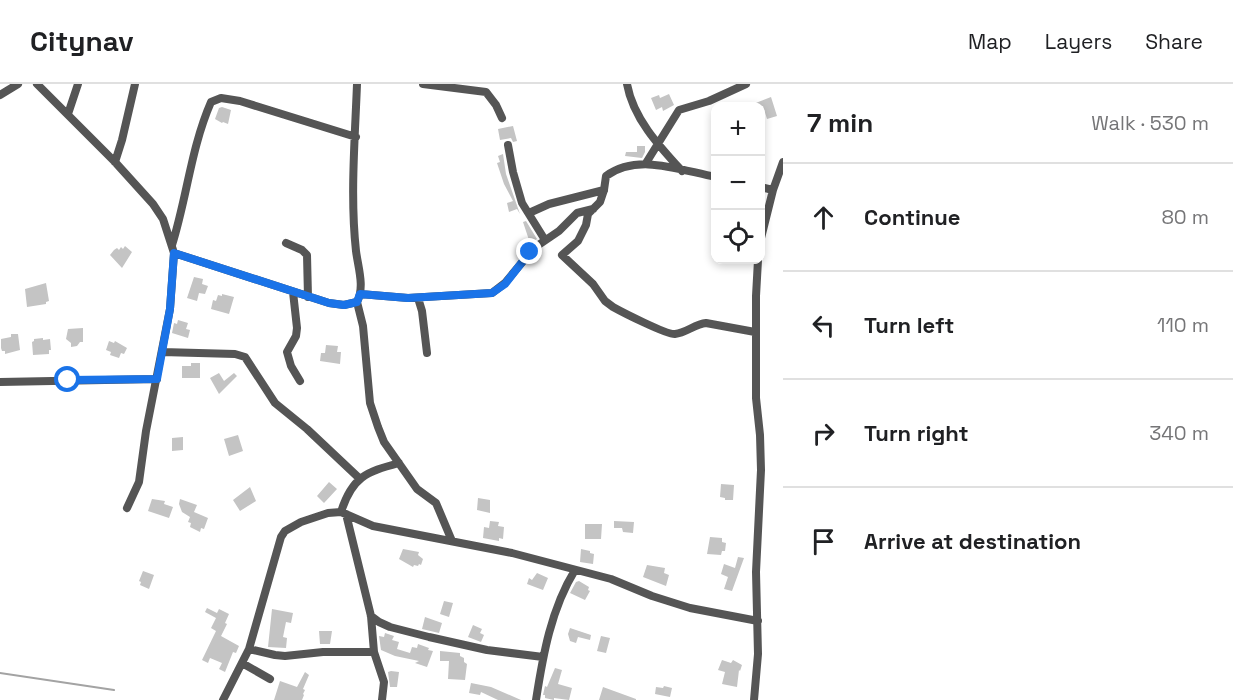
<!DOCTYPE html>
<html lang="en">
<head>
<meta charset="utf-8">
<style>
  :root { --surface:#fff; --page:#f6f6f6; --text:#202124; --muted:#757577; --line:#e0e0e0 }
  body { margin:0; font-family:"Space Grotesk",sans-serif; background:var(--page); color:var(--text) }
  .controls { position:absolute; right:18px; top:18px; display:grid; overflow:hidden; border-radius:12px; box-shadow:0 3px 9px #0003 }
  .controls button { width:54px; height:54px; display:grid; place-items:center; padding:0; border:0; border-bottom:2px solid var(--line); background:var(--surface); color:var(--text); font:30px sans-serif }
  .stop { position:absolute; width:18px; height:18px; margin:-14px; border:4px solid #1a73e8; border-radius:50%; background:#fff }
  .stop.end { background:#1a73e8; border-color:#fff; box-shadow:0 2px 6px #0008 }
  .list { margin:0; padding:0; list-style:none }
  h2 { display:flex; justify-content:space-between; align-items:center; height:78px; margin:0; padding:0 24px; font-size:26px }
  h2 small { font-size:20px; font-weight:400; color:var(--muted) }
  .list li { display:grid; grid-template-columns:39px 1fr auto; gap:18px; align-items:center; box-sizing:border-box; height:108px; padding:0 24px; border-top:2px solid var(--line) }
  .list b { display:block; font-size:22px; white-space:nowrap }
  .list em { font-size:20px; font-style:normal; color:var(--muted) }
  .icon { flex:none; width:33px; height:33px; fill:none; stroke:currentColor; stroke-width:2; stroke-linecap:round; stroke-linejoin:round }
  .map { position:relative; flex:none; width:783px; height:616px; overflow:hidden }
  header { display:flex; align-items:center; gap:36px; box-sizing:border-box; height:84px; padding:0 30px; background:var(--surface); border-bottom:2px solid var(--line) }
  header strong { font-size:28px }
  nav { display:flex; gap:33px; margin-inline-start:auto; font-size:21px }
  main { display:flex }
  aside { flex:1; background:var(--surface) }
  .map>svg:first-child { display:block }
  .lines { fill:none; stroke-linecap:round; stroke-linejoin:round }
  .stream { stroke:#a3a3a3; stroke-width:2 }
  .building { fill:#c4c4c4 }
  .street { stroke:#555; stroke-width:8 }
  .route { stroke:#1a73e8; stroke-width:8 }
</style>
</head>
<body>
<header>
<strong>Citynav</strong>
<nav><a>Map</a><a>Layers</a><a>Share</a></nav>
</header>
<main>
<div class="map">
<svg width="783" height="616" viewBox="0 0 783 616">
  <rect width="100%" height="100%" fill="#fff"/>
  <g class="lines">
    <path class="stream" d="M0 589 114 606"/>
  </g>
  <path class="building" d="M669 10 674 21 663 27 662 23 656 26 651 14 659 11 660 14Z
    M771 13 777 32 767 35 763 22H748Z
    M222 23 231 26 228 40 223 38 222 39 215 35 219 24Z
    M513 42 517 57 513 58 511 54 500 56 498 45Z
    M637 62H645V68L642 74 625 72 626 68H637Z
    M503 70 506 90 520 130 517 125 509 128 507 119 513 117 504 100 497 79 500 78 498 72Z
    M526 137 537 155 530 159 523 138Z
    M125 162 132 168 122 184 110 171 114 166 117 164 119 166 121 163 123 165Z
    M194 193 203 195 202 200 208 202 205 210 199 209 197 217 187 214Z
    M46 199 49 217 46 218V220L27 223 25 205Z
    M222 210 234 213 229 230 211 225 213 216 216 217 218 211 222 212Z
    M178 236 188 239 186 245 190 246 188 254 172 249 174 239 177 240Z
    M83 244V258H80L77 262 71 263V259L66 255 68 245Z
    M11 250H18L20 266 5 270V267H2L1 264V255L11 253Z
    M43 254V256L50 255 51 266H49V270L33 271 32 258 34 257V255Z
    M109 257 114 259 115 257 127 264 124 270 121 269 119 274 110 271 111 268 106 266Z
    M326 261 338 262 337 268H341L340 280 320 277 321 269H325Z
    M191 279H200V294H182V282H191Z
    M219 289 224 297 234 289 237 292 219 310 210 294Z
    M238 351 243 367 229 372 224 355Z
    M183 353V366L172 367V354Z
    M329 398 337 405 324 419 317 412Z
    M721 400 734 401 733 416H725V414L720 413Z
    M250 403 256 417 240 427 233 416Z
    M478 414 490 416V429L477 426Z
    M152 415 165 417 164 420 173 423 169 434 148 427Z
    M180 415 197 421 194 428 208 434 204 445 201 444 200 448 190 443 191 439 188 438 190 433 182 428 179 420Z
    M490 437 499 438 498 442 504 443 503 455 499 454V457L483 454 484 443 489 444Z
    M614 437 634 438 633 449 623 448 622 444H614Z
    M585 440H602L601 455H585Z
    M710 453 722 454V458L726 459 725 467H722L721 471 707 470Z
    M403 465 419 468 418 471 423 475 421 481 419 480 418 482 414 481 413 483 399 475Z
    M581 465 590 467V469L594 470 593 480 580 478Z
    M738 473 744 474 732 507 724 505 728 493 721 490 724 480 735 484Z
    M647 481 665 484 664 489 669 491 666 502 643 493Z
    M143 487 154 491 149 505 140 501 141 498 139 497Z
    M537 489 548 494 543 506 527 500 529 494 532 496Z
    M579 497 589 503 588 506 590 507 585 516 570 509 576 498Z
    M444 517 453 519 449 533 440 530Z
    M207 524 217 529 219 525 229 530 225 539 227 540 221 552 239 562 236 569 233 568 225 588 219 585 222 579 210 574 208 579 202 576 216 547 211 544 216 534 205 528Z
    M272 525 293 529 291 539 286 538 283 553 287 554 286 564 268 563Z
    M425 533 442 539 439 549 422 545Z
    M473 541 482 545 480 549 484 551 481 558 468 553Z
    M570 544 591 551 590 556 578 553 576 559 570 557 568 550Z
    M319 547H332L330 560H320Z
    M385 549 394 552 392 556 399 558 397 565 410 569 412 563 417 564 418 560 429 564 428 566 433 567 427 583 415 579 419 577 395 572 381 566 379 552 384 553Z
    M601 552 610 554 606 569 597 567Z
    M440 567 460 569V572L464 574V578L467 580 465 596 448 595 449 577H440Z
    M722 576 731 579 733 576 742 581 740 587 739 586 737 603 722 600 725 588 718 586Z
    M555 584 562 586 558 600 572 604 569 616 554 614V616L545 614V611H543L545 602 547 603Z
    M391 587 399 588 397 603H390L388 588Z
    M305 588 309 591 303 605 305 606 303 610 304 611 302 616H274L280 597 297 603Z
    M471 599 491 603 521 616H498L481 608 480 611 469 609Z
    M664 602 672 604 670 613 655 610 656 603 663 604Z
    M603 603 636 615V616H599Z"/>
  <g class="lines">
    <path class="street" d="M37 0 115 78 153 120 163 135 174 169 170 225 146 347 139 398 127 424
      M423 0 486 8 496 21 502 34
      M627 0C633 34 659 62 682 87
      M0 11 18 0
      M68 30 78 0
      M508 61 513 88 522 119 545 156
      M115 78 122 56 135 0
      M646 79 679 26 709 17 746 0
      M716 93C679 86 638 69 606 92L604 106 600 118 588 130 586 141 578 157 562 171 593 200 605 217 613 223C622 228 667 251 675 250 686 249 695 240 706 239L755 248
      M760 103 773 106
      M529 129 549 120 604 106
      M760 158 773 106 783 78
      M286 159 302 166 307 171 308 213
      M172 161C187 113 191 64 211 18L221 14 240 17 356 53
      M174 169 329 219 344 221 357 218C365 203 358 183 356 167 350 113 355 54 357 0
      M293 208 297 244 296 252 287 268 291 282 300 297
      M360 210 408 214 492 209 505 199 534 164 559 147 577 129 593 125
      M418 214 422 227 427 269
      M357 218 363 242 370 319 378 343 384 358 417 405 436 419 452 457
      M162 268 235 270 245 273 275 319 307 345 359 394
      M0 298 157 295
      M341 428C352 393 366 388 399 379
      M346 430 371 532 374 568 384 598 382 616
      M371 532 379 538 390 543 429 553 487 566 543 573
      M249 565 275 571 285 572 323 568H374
      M242 579 270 595
      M223 616 249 565 281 453 285 447 301 438 328 429 341 428 373 442 512 469 611 495 652 512 690 524 758 537
      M536 616C543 571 551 525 575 486
      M754 616 758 570 756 488 761 386 760 351 756 314V212L758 176"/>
  </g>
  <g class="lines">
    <path class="route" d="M68 296 157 295 170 225 174 169 329 219 344 221 357 218 360 210 408 214 492 209 505 200 530 168"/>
  </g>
</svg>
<div class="controls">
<button>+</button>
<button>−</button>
<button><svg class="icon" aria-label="locate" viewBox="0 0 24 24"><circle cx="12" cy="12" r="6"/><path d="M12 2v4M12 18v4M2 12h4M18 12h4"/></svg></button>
</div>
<div class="stop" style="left:68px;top:296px"></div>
<div class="stop end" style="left:530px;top:168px"></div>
</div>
<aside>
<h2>7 min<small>Walk · 530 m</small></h2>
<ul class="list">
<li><svg class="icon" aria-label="ahead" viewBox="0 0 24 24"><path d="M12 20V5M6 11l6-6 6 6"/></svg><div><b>Continue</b></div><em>80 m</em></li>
<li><svg class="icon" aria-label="left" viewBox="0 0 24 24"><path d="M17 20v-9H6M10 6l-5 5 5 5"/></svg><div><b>Turn left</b></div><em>110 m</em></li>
<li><svg class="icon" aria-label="right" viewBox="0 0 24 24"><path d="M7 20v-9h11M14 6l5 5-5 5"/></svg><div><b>Turn right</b></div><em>340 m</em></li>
<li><svg class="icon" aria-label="arrive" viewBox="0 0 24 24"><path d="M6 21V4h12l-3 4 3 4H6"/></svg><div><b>Arrive at destination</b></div></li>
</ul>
</aside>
</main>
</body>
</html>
